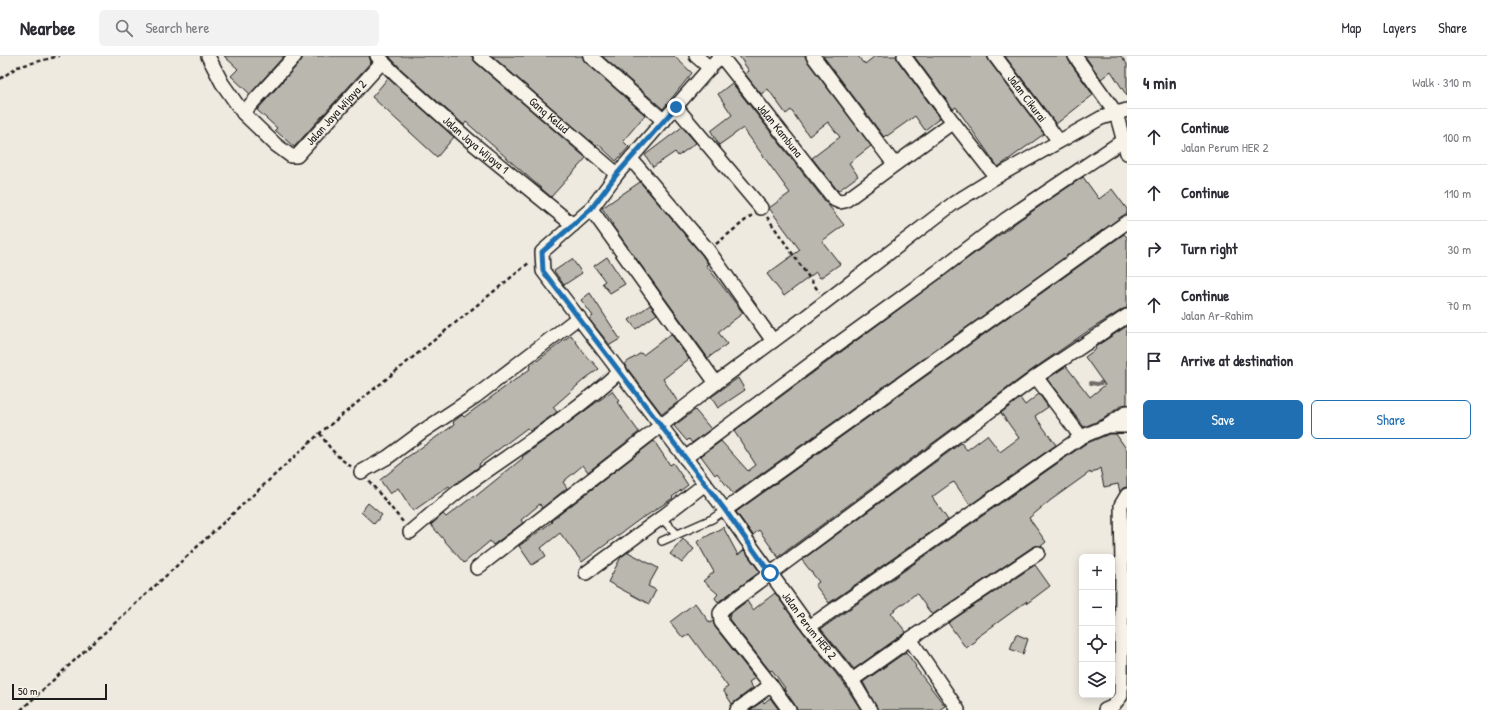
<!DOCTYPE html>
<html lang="en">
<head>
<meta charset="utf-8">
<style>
  :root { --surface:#fff; --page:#f2f2f3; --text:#2b2b33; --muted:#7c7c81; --line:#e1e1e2; --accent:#1f6fb2 }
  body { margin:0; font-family:"Patrick Hand",sans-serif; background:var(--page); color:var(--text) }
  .controls { position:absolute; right:12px; bottom:12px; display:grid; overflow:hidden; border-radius:6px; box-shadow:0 2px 10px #0003 }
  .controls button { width:36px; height:36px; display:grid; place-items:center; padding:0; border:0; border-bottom:1px solid var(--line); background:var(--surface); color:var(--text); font:20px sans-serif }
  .scale { position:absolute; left:12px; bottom:10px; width:95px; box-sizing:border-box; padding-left:4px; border:2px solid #1c1c1c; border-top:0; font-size:11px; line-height:14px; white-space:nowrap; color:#1c1c1c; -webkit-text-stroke:3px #f7f3e8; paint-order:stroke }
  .stop { position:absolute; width:12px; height:12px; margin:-9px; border:3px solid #1f6fb2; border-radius:50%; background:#fff }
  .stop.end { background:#1f6fb2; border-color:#fff; box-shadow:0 1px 4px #0008 }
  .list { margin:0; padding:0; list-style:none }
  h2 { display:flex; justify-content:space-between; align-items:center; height:52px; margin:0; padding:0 16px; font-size:17px }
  h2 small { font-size:13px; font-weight:400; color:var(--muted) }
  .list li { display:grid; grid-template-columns:26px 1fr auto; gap:12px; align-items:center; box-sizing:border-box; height:56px; padding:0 16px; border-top:1px solid var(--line) }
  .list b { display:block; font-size:15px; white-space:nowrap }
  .list p { margin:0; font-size:13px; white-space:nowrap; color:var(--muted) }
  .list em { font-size:13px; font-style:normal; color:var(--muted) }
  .actions { display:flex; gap:8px; padding:12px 16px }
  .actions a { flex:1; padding:9px 0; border:1px solid var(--accent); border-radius:6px; text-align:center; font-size:14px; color:var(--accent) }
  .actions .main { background:var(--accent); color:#fff }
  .icon { flex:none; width:22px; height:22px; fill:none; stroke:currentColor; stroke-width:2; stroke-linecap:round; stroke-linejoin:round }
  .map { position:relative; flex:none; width:1127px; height:654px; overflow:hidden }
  header { display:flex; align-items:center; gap:24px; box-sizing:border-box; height:56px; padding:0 20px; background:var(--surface); border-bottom:1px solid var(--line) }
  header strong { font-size:19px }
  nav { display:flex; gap:22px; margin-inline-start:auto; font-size:14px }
  .search { width:280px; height:36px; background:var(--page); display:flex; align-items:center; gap:10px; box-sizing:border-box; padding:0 14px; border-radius:6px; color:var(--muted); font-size:15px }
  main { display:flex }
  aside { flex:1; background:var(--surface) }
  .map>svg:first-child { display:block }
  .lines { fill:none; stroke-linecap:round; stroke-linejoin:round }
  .stream { stroke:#6f6d69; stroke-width:4 }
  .building { fill:#bab7af; stroke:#1c1c1c }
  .service-casing { stroke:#1c1c1c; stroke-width:10 }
  .minor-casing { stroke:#1c1c1c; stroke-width:16 }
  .path { stroke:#1c1c1c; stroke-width:2.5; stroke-dasharray:4 3; stroke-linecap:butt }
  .service { stroke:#f7f3e8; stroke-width:7 }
  .minor { stroke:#f7f3e8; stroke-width:13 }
  .route { stroke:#1f6fb2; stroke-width:5 }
  .labels { text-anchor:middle; stroke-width:3.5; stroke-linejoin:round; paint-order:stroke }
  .street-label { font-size:12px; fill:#1c1c1c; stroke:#f7f3e8 }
</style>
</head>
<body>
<header>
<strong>Nearbee</strong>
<div class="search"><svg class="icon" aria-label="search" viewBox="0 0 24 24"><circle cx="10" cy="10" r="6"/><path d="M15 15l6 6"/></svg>Search here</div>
<nav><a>Map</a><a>Layers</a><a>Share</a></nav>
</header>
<main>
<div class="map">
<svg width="1127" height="654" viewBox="0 0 1127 654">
  <rect width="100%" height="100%" fill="#eeeae0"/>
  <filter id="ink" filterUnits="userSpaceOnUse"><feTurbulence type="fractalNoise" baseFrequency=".025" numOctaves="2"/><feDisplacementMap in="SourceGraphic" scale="8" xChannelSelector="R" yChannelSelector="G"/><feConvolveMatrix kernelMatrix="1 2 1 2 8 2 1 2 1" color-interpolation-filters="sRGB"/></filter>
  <g filter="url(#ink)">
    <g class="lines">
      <path class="stream" d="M1091 327 1097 328 1108 325"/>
    </g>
    <path class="building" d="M224 0H284L250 38 231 20 238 13Z
      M303 0H369L371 6 294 91 275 74 277 72 257 54 301 5Z
      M389 0H472L475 6 586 102 551 141 466 66 464 69 402 14Z
      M492 0H582L585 6 645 59 623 85 629 91 616 105 598 88 596 90Z
      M602 0H674L692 17 663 53Z
      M739 0H805L807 5 871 90 849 107 858 120 838 135 812 102 840 81 828 66 809 80 791 54 786 58 768 33 761 38 745 18 749 15Z
      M823 0H858L863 7 864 6 865 8 875 0H896L898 5 940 62 925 74 915 60 887 80 886 79 884 81Z
      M914 0H987L989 5 1044 78 998 111 956 51 953 53Z
      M1005 0H1067L1069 5 1093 39 1056 68Z
      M1085 0H1121L1127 8V40L1111 15 1101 23Z
      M388 22 454 81 437 101 372 41Z
      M732 27 844 169 822 185 840 208 820 222 816 216 784 240 767 218 800 194 769 152 790 137 743 72 719 89 711 75 732 59 718 38Z
      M682 71 696 87 678 100 675 96 653 111 645 99Z
      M1083 121 1099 143 1112 133 1127 153V157L733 438 717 417 715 419 701 400 721 385 748 415 756 409 734 375 1021 163Z
      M640 126 702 199 708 208 706 209 743 257 718 276 727 288 708 302 612 169 613 168 602 152Z
      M1124 178 1127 181V252L1123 253 1085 277 1032 314 778 501 759 474 753 479 736 456Z
      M607 201 625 228 610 237 602 227 605 225 594 210Z
      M572 203 582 217 564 229 554 215Z
      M590 237 620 283 610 289 589 263 593 260 581 244Z
      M650 249 657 258 636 273 629 264Z
      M1127 270V348L1122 349 1103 363 1084 371 1047 323 1066 310 1090 341 1105 329 1085 301 1096 293 1095 291Z
      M671 278 689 303 663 323 678 346 662 358 624 308 641 297 643 299Z
      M571 279 589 304 590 303 599 313 586 322 553 351 557 356 530 375 527 372 479 408 480 410 450 432 449 430 413 455 398 432 390 438 380 424 404 405 403 404 454 369 453 366 462 359 464 361 501 334 530 313 529 311Z
      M738 322 745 334 718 352 711 341Z
      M612 335 619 345 617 346 639 376 588 416 583 409 563 426 567 432 542 452 540 448 521 464 523 467 493 489 490 485 464 507 431 469 443 458 446 461 475 439 476 440 523 402 522 401 526 398Z
      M1039 338 1048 351 1035 360 1056 389 970 449 954 426 950 428 932 441 948 464 829 547 815 529 819 526 802 504 961 387 967 394 987 379 1000 396 1019 382 1001 357 1020 342 1025 349Z
      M695 354 711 373 692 387 689 383 687 385 674 370Z
      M1109 378H1116L1127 394V431L1123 432 1120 436 1118 428 1104 431 1100 412 1091 418 1090 416 1051 444 1029 462 1046 486 1041 490H1034L932 559 917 538 914 539 891 557 906 576 854 613 821 573 1085 388Z
      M654 385 670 409 673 407 688 429 672 441 673 442 643 462V461L582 506 560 477 541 492 546 500 532 509 519 490 552 466 551 465Z
      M368 447 382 459 374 468 361 456Z
      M723 471 738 499 744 494 760 516 718 546 715 542 718 538 703 525 714 516 697 486Z
      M683 483 694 493 682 507 670 498Z
      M628 496 658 512 648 530 656 534 649 548 608 526 621 501Z
      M1035 509 1050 530 1026 548 1027 545 975 583 976 585 966 592 948 567Z
      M775 537 803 576 845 629 861 654H797L795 649 784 633 785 632 772 614 770 615 729 563 730 558 747 545 753 554Z
      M695 547 710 567 713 565 715 571 755 622 749 626 753 632 732 648 723 634 728 631 689 578 683 582 670 566Z
      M1016 578 1028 583 1023 598 1010 593Z
      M906 596 916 610 915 611 945 650 939 654H878L863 626Z
      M770 642 779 654H750L763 645 764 647Z"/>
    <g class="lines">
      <g class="service-casing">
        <path id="service" d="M661 462 677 478
          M662 485 712 463 725 454"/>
      </g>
      <g class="minor-casing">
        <g id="minor">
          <path id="s1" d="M208 0 222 27 243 57 276 89 291 100H297L383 5"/>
          <path id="s2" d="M377 0 397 20 470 85 573 169"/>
          <path id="s3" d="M480 0 617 118"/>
          <path d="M590 0 664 65"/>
          <path d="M696 0 710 12"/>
          <path id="s4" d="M720 0 617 118 591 153 542 196 543 215 725 454 809 571 852 624 870 654"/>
          <path id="s5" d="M721 0 835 144 840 146 845 145 953 66"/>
          <path d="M813 0 894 108"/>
          <path d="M904 0 953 66 996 121"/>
          <path id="s6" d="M995 0 1059 85"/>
          <path d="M1075 0 1116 57 1127 97"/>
          <path d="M676 51 761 152"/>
          <path d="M243 57 295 0"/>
          <path d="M631 103 708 194 773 285"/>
          <path d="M591 153 716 327"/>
          <path d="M1036 321 1081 381"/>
          <path d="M1107 370 1127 356"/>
          <path d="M685 402 820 301 937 216 1005 164 1124 84"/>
          <path d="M361 416 388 401 423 375 476 340 579 261"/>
          <path d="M725 454 1127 166"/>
          <path d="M410 476C428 461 446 445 464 431 517 393 572 359 620 315"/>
          <path d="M477 512 716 327 803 263 954 147 996 121 1101 62 1127 54"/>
          <path d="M586 517 661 462 705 428"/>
          <path d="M809 571 1081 381 1107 370H1127"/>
          <path d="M910 583 958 654"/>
          <path d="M852 624 910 583 1038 497"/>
          <path d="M771 629 789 654"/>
          <path d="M737 654 771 629 721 566 720 557 724 552 1036 321 1127 260"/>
          <path d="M1105 654 1112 651 1121 640 1122 510 1121 449 1127 439"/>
        </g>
      </g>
      <path class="path" d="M0 23 17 11 59 0
        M767 161 819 236
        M716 188 752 159
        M320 377C328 391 338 402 352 411
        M369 425 403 466
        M21 654 320 377 530 206"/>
      <use href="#service" class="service"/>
      <use href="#minor" class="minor"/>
    </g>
  </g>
  <g class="lines" filter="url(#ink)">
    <path class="route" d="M676 51 617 118 591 153 542 196 543 215 725 454 770 517"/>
  </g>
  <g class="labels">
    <g class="street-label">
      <text dy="4" stroke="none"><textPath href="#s6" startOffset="53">Jalan Cikurai</textPath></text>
      <text dy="4" stroke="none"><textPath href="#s1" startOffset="196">Jalan Jaya Wijaya 2</textPath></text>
      <text dy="4" stroke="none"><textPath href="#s3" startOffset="91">Gang Kelud</textPath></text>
      <text dy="4" stroke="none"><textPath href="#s5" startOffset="95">Jalan Kambuna</textPath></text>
      <text dy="4" stroke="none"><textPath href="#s2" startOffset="133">Jalan Jaya Wijaya 1</textPath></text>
      <text dy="4" stroke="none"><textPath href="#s4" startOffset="728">Jalan Perum HER 2</textPath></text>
    </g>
  </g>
</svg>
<div class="controls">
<button>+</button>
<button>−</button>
<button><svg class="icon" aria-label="locate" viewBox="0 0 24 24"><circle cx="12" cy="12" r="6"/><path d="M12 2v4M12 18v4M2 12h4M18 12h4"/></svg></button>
<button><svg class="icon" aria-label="layers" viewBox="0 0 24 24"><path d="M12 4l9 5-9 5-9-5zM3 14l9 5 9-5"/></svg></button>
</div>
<div class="scale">50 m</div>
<div class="stop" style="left:770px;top:517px"></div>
<div class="stop end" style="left:676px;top:51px"></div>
</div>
<aside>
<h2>4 min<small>Walk · 310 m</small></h2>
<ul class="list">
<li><svg class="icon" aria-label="ahead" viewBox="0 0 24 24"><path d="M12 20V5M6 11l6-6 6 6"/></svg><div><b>Continue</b><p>Jalan Perum HER 2</p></div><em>100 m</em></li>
<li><svg class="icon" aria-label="ahead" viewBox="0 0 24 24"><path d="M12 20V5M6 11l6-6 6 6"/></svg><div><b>Continue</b></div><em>110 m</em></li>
<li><svg class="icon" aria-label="right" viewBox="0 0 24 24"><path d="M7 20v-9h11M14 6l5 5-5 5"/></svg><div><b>Turn right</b></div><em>30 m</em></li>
<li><svg class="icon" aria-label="ahead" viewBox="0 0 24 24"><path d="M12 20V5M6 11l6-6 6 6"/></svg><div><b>Continue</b><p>Jalan Ar-Rahim</p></div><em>70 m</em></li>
<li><svg class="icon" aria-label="arrive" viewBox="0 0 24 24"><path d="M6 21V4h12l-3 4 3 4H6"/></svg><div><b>Arrive at destination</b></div></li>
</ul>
<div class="actions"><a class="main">Save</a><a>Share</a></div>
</aside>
</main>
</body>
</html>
